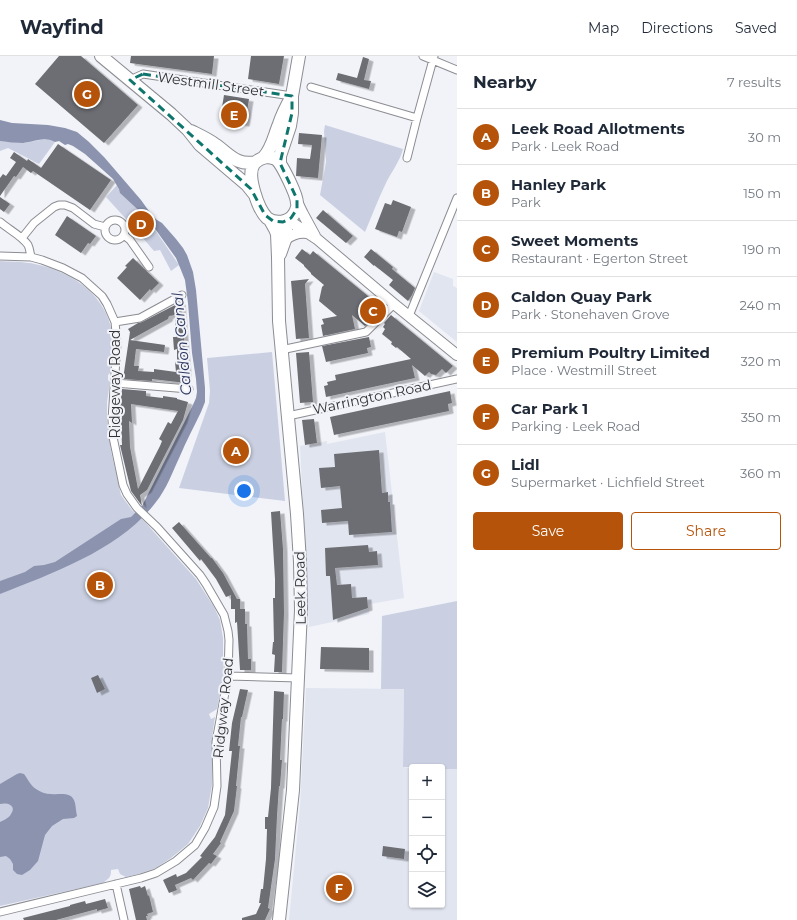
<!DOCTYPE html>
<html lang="en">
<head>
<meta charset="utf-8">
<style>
  :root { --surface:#fff; --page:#f2f2f3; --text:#1f2937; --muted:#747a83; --line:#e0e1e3; --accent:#b45309 }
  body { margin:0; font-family:Montserrat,sans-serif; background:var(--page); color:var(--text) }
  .controls { position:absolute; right:12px; bottom:12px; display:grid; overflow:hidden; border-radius:4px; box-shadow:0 1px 3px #0004 }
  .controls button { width:36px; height:36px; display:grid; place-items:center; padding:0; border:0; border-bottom:1px solid var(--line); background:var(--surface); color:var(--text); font:20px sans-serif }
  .you { position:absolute; left:244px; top:435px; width:14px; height:14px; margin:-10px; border:3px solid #fff; border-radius:50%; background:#1a73e8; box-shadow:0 0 0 6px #1a73e833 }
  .badge { display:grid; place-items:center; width:26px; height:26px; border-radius:50%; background:var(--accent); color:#fff; font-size:13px; font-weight:700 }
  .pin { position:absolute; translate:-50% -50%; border:2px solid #fff; box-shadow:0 1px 4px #0006 }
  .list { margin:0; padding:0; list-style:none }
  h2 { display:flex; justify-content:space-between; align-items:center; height:52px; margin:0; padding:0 16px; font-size:17px }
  h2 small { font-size:13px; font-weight:400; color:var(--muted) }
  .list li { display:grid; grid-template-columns:26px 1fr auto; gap:12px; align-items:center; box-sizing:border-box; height:56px; padding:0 16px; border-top:1px solid var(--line) }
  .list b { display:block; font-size:15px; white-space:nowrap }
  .list p { margin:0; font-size:13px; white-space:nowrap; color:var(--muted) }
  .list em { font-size:13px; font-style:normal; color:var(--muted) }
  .actions { display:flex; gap:8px; padding:12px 16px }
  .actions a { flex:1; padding:9px 0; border:1px solid var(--accent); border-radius:4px; text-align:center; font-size:14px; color:var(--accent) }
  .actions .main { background:var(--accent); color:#fff }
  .icon { flex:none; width:22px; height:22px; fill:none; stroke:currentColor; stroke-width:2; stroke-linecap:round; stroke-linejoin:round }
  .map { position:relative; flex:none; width:457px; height:864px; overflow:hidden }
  header { display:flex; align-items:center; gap:24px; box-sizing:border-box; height:56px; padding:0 20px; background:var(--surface); border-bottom:1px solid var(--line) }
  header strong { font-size:19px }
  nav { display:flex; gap:22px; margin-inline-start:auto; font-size:14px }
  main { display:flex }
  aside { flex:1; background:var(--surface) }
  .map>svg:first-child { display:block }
  .built { fill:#e1e5f0 }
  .green { fill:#cad0e2 }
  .water { fill:#8b93ae }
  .building { fill:#6d6e73; fill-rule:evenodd; filter:url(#shadow) }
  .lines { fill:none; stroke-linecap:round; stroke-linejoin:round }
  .street-casing { stroke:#8c8d92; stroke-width:9 }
  .primary-casing { stroke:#8c8d92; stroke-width:12 }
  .highway-casing { stroke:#8c8d92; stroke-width:14 }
  .street { stroke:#fff; stroke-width:7 }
  .primary { stroke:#fff; stroke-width:10 }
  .highway { stroke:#fff; stroke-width:12 }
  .marked { fill:none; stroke:#0f766e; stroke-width:3; stroke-dasharray:8 5; stroke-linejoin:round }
  .labels { text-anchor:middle; stroke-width:4; stroke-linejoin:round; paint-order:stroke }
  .street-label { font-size:14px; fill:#333335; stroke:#f1f3f9 }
  .water-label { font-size:15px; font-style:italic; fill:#2c365e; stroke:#f1f3f9 }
</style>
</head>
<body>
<header>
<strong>Wayfind</strong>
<nav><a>Map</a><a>Directions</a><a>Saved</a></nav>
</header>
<main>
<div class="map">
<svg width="457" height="864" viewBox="0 0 457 864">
  <defs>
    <filter id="shadow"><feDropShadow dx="4.5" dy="2.5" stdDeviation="0" flood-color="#0004"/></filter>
  </defs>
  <rect width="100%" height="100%" fill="#f1f3f9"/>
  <path class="built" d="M434 216 453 223V230L457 232V286L419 255Z
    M385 376 404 542 370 548 369 558 309 571 300 390 327 385V388Z
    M306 632 404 633 403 711 412 712V849H442V713H457V864H289L300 750Z"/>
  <path class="green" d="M325 69 403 93C400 105 392 115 386 127 378 143 372 160 365 176L320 139 326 106 324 75Z
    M50 83 55 86 39 108 8 92 0 95V85L24 87 40 84Z
    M117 129 147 162 179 209 171 215 160 194 154 195 136 174 106 141Z
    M0 205C9 206 19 205 28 207 33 207 38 209 43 210 76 219 106 241 112 276 114 289 112 303 111 316L108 319V324L110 326 107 346V366L111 395 121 439 132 454 145 466 196 523 214 551 220 564 223 582V621L217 653 209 658 211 663 215 661 212 681V729L208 752 200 770 188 788 171 802 156 812 139 818 126 821 120 818 118 813 111 814C111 822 109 822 103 827L0 850Z
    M272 296 285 445 179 432 209 347 210 335 207 302Z
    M457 545V713H442V711H403L404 633H381L382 560Z"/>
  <path class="water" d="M0 64 12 67 48 69 65 72 77 76 89 86 104 101 141 144 151 158 157 164 162 167 176 183 183 192 187 199 193 216 196 234 205 332V346L201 356C194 371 186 385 180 400 173 415 166 434 156 446 121 493 53 517 0 538V525L25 516 34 510 44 509 55 506 121 463 131 461 142 450 192 351 196 342 197 336 196 323 192 297 188 247 185 224 181 214 176 202 148 163 120 137 119 133 113 123 85 98 73 90 68 88 65 89 59 85 55 86C44 80 35 86 23 87 16 87 8 86 0 85Z
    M20 717 24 718C28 723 30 729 36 733 40 736 46 738 51 738 61 739 72 735 75 747 76 752 76 756 77 760L74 762 63 763 52 770 45 779 38 805 30 814 22 819 17 818 13 814V808L10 803 6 800 0 801V766C4 764 9 762 11 758 17 749 7 746 0 748V728L17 718Z"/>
  <path class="building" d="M59 0H81L138 49 104 87 35 28Z
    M131 0H214L212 18 130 7Z
    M251 0H284L279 28 248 23Z
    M363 1 369 3 364 24 371 25 369 33 336 24 338 17 357 22Z
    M224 39 249 43 245 68 220 64Z
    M299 77 322 79 318 122 296 120 297 102 310 103 312 89 298 88Z
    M58 88 111 124 90 154 33 115 31 117 23 111 16 121 14 120 0 140V122L3 118 6 120 16 106 10 102 14 96 27 105 28 103 41 112Z
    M0 141 10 148 4 156 0 153Z
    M393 144 411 151 402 176 399 175 397 181 375 173 385 147 391 149Z
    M323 154 353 180 346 187 316 162Z
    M67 160 96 180 90 188 88 187 81 197 55 179Z
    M302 193 310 199 313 195 379 249 380 252 367 265 365 264 366 269 365 270 352 259 355 273 323 280 321 269 324 268 322 263 337 260 319 245 322 231 324 229 311 218V217L304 210V209L295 202Z
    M371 193 393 211 392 213 415 232 412 239 408 245 389 229 393 224 374 209V210L364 201Z
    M133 202 159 227 151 235 150 233 140 244 117 222 127 211 125 210Z
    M309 223 305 228 309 282 296 283 291 225Z
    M181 246 187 317 186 327 152 323V325L123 323 130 276 128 273 138 267 142 266 179 247ZM175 259 176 281H173L174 294 177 293V306H175L176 316 154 313V316L138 315 139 310H134L136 293 164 296 165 289 130 284 168 263 169 260Z
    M391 259 453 310 446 317 442 313 436 319 431 318 429 316 425 320 412 309 415 322 326 341 324 330 328 329 327 326 336 324 335 319 411 303 397 291 396 292 391 288 392 286 382 278 385 273 383 271 385 268 384 267Z
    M369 281 371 291 367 292 368 297 326 306 322 290Z
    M309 296 313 346 300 347 296 297Z
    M122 333 146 335V340L163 342V340L177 342V343L188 346 183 364 147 434 140 439 142 450 131 435 120 389H122L120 350ZM131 348 178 355 171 368 168 366 159 383 162 385 160 390 138 433 130 391 129 365 132 367Z
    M450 335 452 347 448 348 449 355 334 379 330 361Z
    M314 363 317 387 305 389 302 364Z
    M379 394 382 437 388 436V446H390L392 476 349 479 348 465 322 467 321 454 342 452 340 430 321 432 319 412 335 411 334 398Z
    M280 455 283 493 284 557 282 616H274L275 599 272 598 273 586H274L273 542H275V523L271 456Z
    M179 466 211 502H212L223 517 237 543H240V553H231V539L226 541 216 523 201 503 200 505 172 472Z
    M368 489 369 496 377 495 378 509 335 512 337 529 351 528 352 542 367 541 368 552 333 564 330 520H326L325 492Z
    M235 553H245V568H247L248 603H251V614H240L237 566 235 567Z
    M321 591 369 592V614L320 613Z
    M98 619 105 633 97 637 91 622Z
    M240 633 248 634 242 661H241L238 690H240L236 730H237L234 755 220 786 221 787 213 798 217 800 211 808 209 807 193 824 191 822 175 829 177 834 169 837 163 824 176 818 177 821 186 817 202 801 200 800 215 781 225 759 232 695H229L232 667Z
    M274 635 284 636 283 663H282L280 704H282L280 730H279L277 760 275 803 268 852 270 853 265 864H242V862L256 858 261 847H259L261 833H263L266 803 267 773H265V761H268L271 732Z
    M383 790 405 793 404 803 382 800Z
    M140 830 141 832 145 830 148 840 149 839 153 856 147 858 148 860H146L147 864H136L129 833Z
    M105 843 108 852 97 855V853L56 864H24L23 862 70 850V849L85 845 86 848Z"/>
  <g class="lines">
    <g class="street-casing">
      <path id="street" d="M423 0 457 14
        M130 24 143 18 292 40
        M311 31 417 62
        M407 102 417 62 434 0
        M105 174a10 10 0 1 1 20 0a10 10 0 1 1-20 0Z
        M0 166C8 173 22 180 28 189 30 193 30 197 31 201
        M124 179 130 184 149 211
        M22 182 34 167 54 151 59 149H65L73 152 94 168 105 171
        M0 200 31 201 42 204 63 212 82 222 102 240 107 248 115 266 117 287 112 364 113 381 123 429 127 438 137 452 157 471 200 519 206 528 224 559 228 575 229 584 228 620 216 686 217 730 214 751 205 772 195 789 176 805 156 817 141 822 0 856
        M409 260 457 142
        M115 266 140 262 182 239
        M281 294 366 276 394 248
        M115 327 189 333
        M288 360 457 323
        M228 620 298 622
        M116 828 124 864"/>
    </g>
    <g class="primary-casing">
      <path id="primary" d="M297 146 303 158 315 180
        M288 164 317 183 394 248 457 299
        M285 184C292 178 298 176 307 177"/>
    </g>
    <g class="highway-casing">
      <path id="highway" d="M101 0 171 58 188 74 200 89 247 129 255 139
        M191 75C199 79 208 83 216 89 230 99 237 110 256 106
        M267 101C270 101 273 102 276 103 282 108 297 139 297 147 298 150 296 155 294 158 289 167 275 168 267 162 258 153 246 119 254 108 257 104 262 102 267 101Z
        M263 102C272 93 274 80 279 68 282 59 286 51 291 42
        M280 107V100L290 70 292 57V40L299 0
        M270 164 275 173 277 178 278 201 279 265 297 458 300 506 301 554 293 734 279 864
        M280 198 285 184 287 164"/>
    </g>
    <use href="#street" class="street"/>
    <use href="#primary" class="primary"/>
    <use href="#highway" class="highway"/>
  </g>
  <path class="marked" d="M143 18 292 40V57L280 107 297 143V153L291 162 283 166 273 165 265 159 251 133 130 24Z"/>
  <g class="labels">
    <g class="street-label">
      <text transform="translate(211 28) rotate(8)" y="5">Westmill Street</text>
      <text transform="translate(115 328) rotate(-90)" y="5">Ridgeway Road</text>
      <text transform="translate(372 341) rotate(-12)" y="5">Warrington Road</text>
      <text transform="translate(300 532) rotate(-91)" y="5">Leek Road</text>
      <text transform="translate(223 652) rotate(-84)" y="5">Ridgway Road</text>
    </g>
    <g class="water-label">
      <text transform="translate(182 288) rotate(-95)" y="5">Caldon Canal</text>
    </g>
  </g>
</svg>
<div class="controls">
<button>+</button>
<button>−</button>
<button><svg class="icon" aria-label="locate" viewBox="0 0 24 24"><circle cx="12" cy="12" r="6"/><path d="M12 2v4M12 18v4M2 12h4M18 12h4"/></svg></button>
<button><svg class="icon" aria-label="layers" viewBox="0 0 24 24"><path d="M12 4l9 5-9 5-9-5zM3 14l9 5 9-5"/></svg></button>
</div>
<div class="you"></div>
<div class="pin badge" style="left:236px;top:395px">A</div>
<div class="pin badge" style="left:100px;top:529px">B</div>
<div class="pin badge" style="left:373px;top:255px">C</div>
<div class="pin badge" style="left:141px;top:168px">D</div>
<div class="pin badge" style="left:234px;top:59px">E</div>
<div class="pin badge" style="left:339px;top:832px">F</div>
<div class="pin badge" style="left:87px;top:38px">G</div>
</div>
<aside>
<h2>Nearby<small>7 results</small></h2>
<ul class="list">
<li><span class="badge">A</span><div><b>Leek Road Allotments</b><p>Park · Leek Road</p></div><em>30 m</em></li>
<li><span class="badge">B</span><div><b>Hanley Park</b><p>Park</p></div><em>150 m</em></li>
<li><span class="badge">C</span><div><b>Sweet Moments</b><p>Restaurant · Egerton Street</p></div><em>190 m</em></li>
<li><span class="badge">D</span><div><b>Caldon Quay Park</b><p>Park · Stonehaven Grove</p></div><em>240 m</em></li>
<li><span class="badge">E</span><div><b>Premium Poultry Limited</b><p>Place · Westmill Street</p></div><em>320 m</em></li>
<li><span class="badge">F</span><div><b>Car Park 1</b><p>Parking · Leek Road</p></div><em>350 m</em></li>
<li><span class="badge">G</span><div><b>Lidl</b><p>Supermarket · Lichfield Street</p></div><em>360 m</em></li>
</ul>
<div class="actions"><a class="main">Save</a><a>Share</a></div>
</aside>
</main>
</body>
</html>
